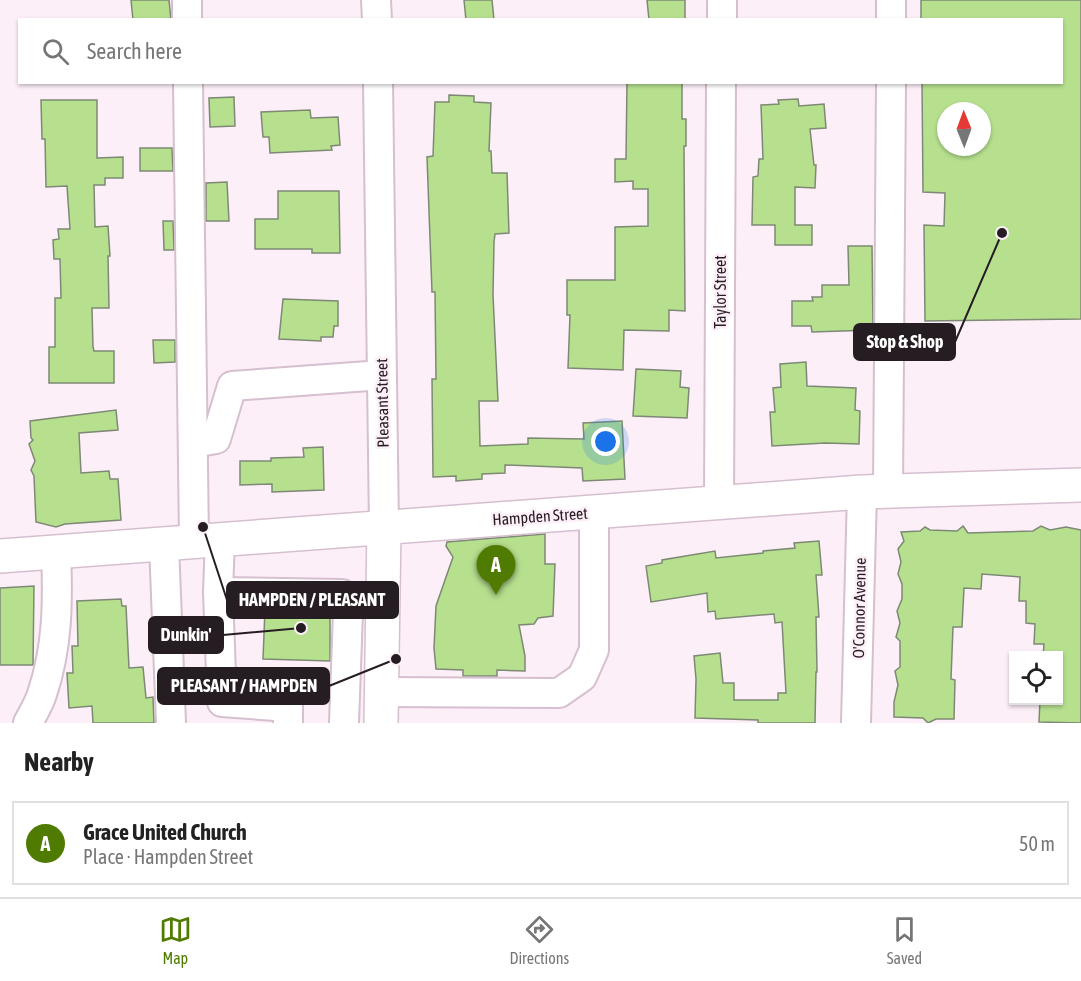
<!DOCTYPE html>
<html lang="en">
<head>
<meta charset="utf-8">
<style>
  :root { --surface:#fff; --page:#f2f2f2; --text:#222; --muted:#767676; --line:#e0e0e0; --accent:#4f7c00 }
  body { margin:0; font-family:"Asap Condensed",sans-serif; background:var(--page); color:var(--text) }
  .controls { position:absolute; right:18px; bottom:18px; display:grid; overflow:hidden; border-radius:0px; box-shadow:0 2px 4px #0004 }
  .controls button { width:54px; height:54px; display:grid; place-items:center; padding:0; border:0; border-bottom:2px solid var(--line); background:var(--surface); color:var(--text); font:30px sans-serif }
  .compass { position:absolute; left:937px; top:102px; width:54px; height:54px; border-radius:50%; background:var(--surface); box-shadow:0 2px 4px #0004; rotate:359deg }
  .you { position:absolute; left:606px; top:442px; width:21px; height:21px; margin:-15px; border:4px solid #fff; border-radius:50%; background:#1a73e8; box-shadow:0 0 0 9px #1a73e833 }
  .badge { display:grid; place-items:center; width:39px; height:39px; border-radius:50%; background:var(--accent); color:#fff; font-size:20px; font-weight:700 }
  .pin { position:absolute; translate:-50% -50px; filter:drop-shadow(0 2px 3px #0008) }
  .pin::after { content:''; position:absolute; top:32px; width:21px; height:18px; background:inherit; clip-path:polygon(0 0,100% 0,50% 100%) }
  .list { margin:0; padding:0; list-style:none }
  h2 { display:flex; justify-content:space-between; align-items:center; height:78px; margin:0; padding:0 24px; font-size:26px }
  h2 small { font-size:20px; font-weight:400; color:var(--muted) }
  .list li { display:grid; grid-template-columns:39px 1fr auto; gap:18px; align-items:center; box-sizing:border-box; height:84px; margin:0 12px 12px; padding:0 12px; border:2px solid var(--line); border-radius:0px }
  .list b { display:block; font-size:22px; white-space:nowrap }
  .list p { margin:0; font-size:20px; white-space:nowrap; color:var(--muted) }
  .list em { font-size:20px; font-style:normal; color:var(--muted) }
  .icon { flex:none; width:33px; height:33px; fill:none; stroke:currentColor; stroke-width:2; stroke-linecap:round; stroke-linejoin:round }
  .map { position:relative; flex:none; width:1081px; height:723px; overflow:hidden }
  .search { position:absolute; background:var(--surface); box-shadow:0 2px 4px #0004; left:18px; right:18px; top:18px; height:66px; display:flex; align-items:center; gap:15px; box-sizing:border-box; padding:0 21px; border-radius:0px; color:var(--muted); font-size:22px }
  .sheet { height:174px; background:var(--surface) }
  nav { display:flex; justify-content:space-around; align-items:center; box-sizing:border-box; height:84px; border-top:2px solid var(--line); background:var(--surface); font-size:16px; color:var(--muted) }
  nav a { display:grid; justify-items:center; gap:3px }
  nav .on { color:var(--accent) }
  .map>svg:first-child { display:block }
  .building { fill:#b6e08e; stroke:#7e8975; stroke-width:1.5; fill-rule:evenodd }
  .lines { fill:none; stroke-linecap:round; stroke-linejoin:round }
  .minor-casing { stroke:#d6bfcf; stroke-width:32 }
  .major-casing { stroke:#d6bfcf; stroke-width:36 }
  .minor { stroke:#fff; stroke-width:28 }
  .major { stroke:#fff; stroke-width:33 }
  .labels { text-anchor:middle; stroke-width:5; stroke-linejoin:round; paint-order:stroke }
  .street-label { font-size:16px; fill:#261d23; stroke:#fdeff8 }
  .leader { fill:none; stroke:#261d23; stroke-width:2 }
  .callout-dot { fill:#261d23; stroke:#fdeff8; stroke-width:2 }
  .callout { fill:#261d23; stroke:#261d23; stroke-width:2 }
  .callout-label { font-size:18px; text-anchor:middle; font-weight:bold; fill:#fff }
</style>
</head>
<body>
<div class="map">
<svg width="1081" height="723" viewBox="0 0 1081 723">
  <rect width="100%" height="100%" fill="#fdeff8"/>
  <path class="building" d="M131 0H169L171 20H133Z
    M464 0H492L494 20H466Z
    M647 0H685V20H649Z
    M921 0H1081V319L925 321 924 225 944 226 945 193 923 192 922 82H1062V20H921ZM946 111H982V147H946Z
    M627 82H682V119H686V146H684L685 311 669 310V331L624 330 623 370 568 368 570 315H567V280H615V227L648 226V189H633V181L615 182V159H626Z
    M449 95 474 96V102L491 103 489 151H491L492 173H507L509 233 495 234 494 242 493 295 498 401H479L480 446 528 444V438L584 439 583 423 622 421 625 479 583 481 582 468 505 465V473L482 474V479L456 481V476L433 477 432 379H436L435 292H432L427 157 433 156 435 102H449Z
    M234 97 235 126 210 127 209 98Z
    M798 99 799 106 824 104 826 128 810 129 814 165H816L815 188 795 187V225H812V245H775V225H752L753 177 758 176 759 159H763L761 105 779 104 778 100Z
    M41 100H97V158L123 157V178H105V185H94L95 227 108 226 110 256H108L109 308H92L93 347 94 351H114V383H49V347H55V298H61L60 259H54L53 240 59 239 58 229H70L67 186 46 187 45 139H42Z
    M310 110 311 118 338 117 340 145 331 146 332 150 270 153 269 137H263L261 112Z
    M140 148H172L173 171H140Z
    M227 182 229 221H206V183Z
    M278 191H339L340 253H312V249H255V219H278Z
    M163 221H173L174 250H164Z
    M848 246H872L873 330 812 332 811 326H792V301H813L812 297H822V285H849Z
    M283 299 338 301V326H334L333 337H321V341L279 339Z
    M153 340H175V362L154 363Z
    M806 362 807 386 856 388 855 410 860 411 859 444 825 443 772 446 770 412H775L773 388 781 387 780 364Z
    M636 369 681 371 680 387 689 388 687 418 633 416Z
    M116 410 118 430 79 433 81 473 109 471 110 479H118L121 520 65 524 56 527 36 522 34 476 31 470 35 461 29 444 33 440 31 438 30 421Z
    M323 447 324 490 272 492V484L240 485V461H271V458L304 457 303 448Z
    M963 526 968 533 1033 531 1041 526 1050 530 1066 527 1081 530V723L1039 722 1040 700H1059V656H1043L1044 644H1034L1035 624 1026 623V601H1019L1020 577 982 574 981 589 964 588 962 627H953L951 679 955 680 954 719H936L928 723 923 718 894 717V702L898 685 895 671 900 667V641L896 637 900 623 897 611 902 599V584L898 574 901 562 898 549 904 541 901 532 920 531 925 527 930 530 957 531Z
    M545 534V564H555L553 616 538 618 534 624 519 625 525 656V671L497 670V676H463V670L436 669 434 648 436 606 453 557 446 546 447 542Z
    M819 541 822 575H816L819 617H816L817 672H816L815 723H758V720L695 718 696 679 694 656 720 653 723 683H734V700H778V693H786L782 622 775 623 774 614 716 619 715 611 708 612 707 593 651 602 646 566 662 563V560L715 551 716 558 763 553V551L795 548 794 543Z
    M34 586 33 665H0V588Z
    M121 599 122 606H126L129 668 143 667 146 698 153 697 154 723H93L92 706 69 708 67 673H73L72 646H78L77 601Z
    M265 609 330 610V661L263 659Z"/>
  <g class="lines">
    <g class="minor-casing">
      <path id="minor" d="M187 0V20
        M376 0 377 20
        M722 20V0
        M891 20V0
        M188 82 194 541
        M378 82 384 527
        M193 443 216 439 232 386 382 375
        M888 491 891 82
        M719 502 721 82
        M220 539 218 592 222 702 288 707V723
        M164 544 171 723
        M218 592 342 594 348 612 344 723
        M381 692 559 693 582 677 594 650V512
        M28 723C33 713 39 704 42 694 58 647 58 600 56 552
        M856 723 862 492"/>
    </g>
    <g class="major-casing">
      <path id="major" d="M0 556 862 492 1081 485
        M381 723 384 527"/>
    </g>
    <use href="#minor" class="minor"/>
    <use href="#major" class="major"/>
  </g>
  <g class="labels">
    <g class="street-label">
      <text transform="translate(720 292) rotate(-90)" y="6">Taylor Street</text>
      <text transform="translate(382 403) rotate(-91)" y="6">Pleasant Street</text>
      <text transform="translate(540 516) rotate(-4)" y="6">Hampden Street</text>
      <text transform="translate(859 608) rotate(-89)" y="6">O'Connor Avenue</text>
    </g>
  </g>
  <path class="leader" d="M1002 233L955 342M203 527L227 600M301 628L223 635M396 659L329 686"/>
  <g class="callout-dot">
    <circle cx="1002" cy="233" r="6"/>
    <circle cx="203" cy="527" r="6"/>
    <circle cx="301" cy="628" r="6"/>
    <circle cx="396" cy="659" r="6"/>
  </g>
  <g class="callout">
    <rect x="854" y="324" width="101" height="36" rx="6"/>
    <rect x="227" y="582" width="171" height="36" rx="6"/>
    <rect x="149" y="617" width="74" height="36" rx="6"/>
    <rect x="158" y="668" width="171" height="36" rx="6"/>
  </g>
  <g class="callout-label">
    <text x="905" y="348">Stop &amp; Shop</text>
    <text x="312" y="606">HAMPDEN / PLEASANT</text>
    <text x="186" y="641">Dunkin'</text>
    <text x="244" y="692">PLEASANT / HAMPDEN</text>
  </g>
</svg>
<div class="controls">
<button><svg class="icon" aria-label="locate" viewBox="0 0 24 24"><circle cx="12" cy="12" r="6"/><path d="M12 2v4M12 18v4M2 12h4M18 12h4"/></svg></button>
</div>
<svg class="compass" viewBox="-18 -18 36 36"><path d="M0-13l5 13h-10z" fill="#e53935"/><path d="M0 13l5-13h-10z" fill="#767676"/></svg>
<div class="you"></div>
<div class="pin badge" style="left:496px;top:595px">A</div>
<div class="search"><svg class="icon" aria-label="search" viewBox="0 0 24 24"><circle cx="10" cy="10" r="6"/><path d="M15 15l6 6"/></svg>Search here</div>
</div>
<section class="sheet">
<h2>Nearby<small></small></h2>
<ul class="list">
<li><span class="badge">A</span><div><b>Grace United Church</b><p>Place · Hampden Street</p></div><em>50 m</em></li>
</ul>
</section>
<nav>
<a class="on"><svg class="icon" aria-label="map" viewBox="0 0 24 24"><path d="M3 6l6-2 6 2 6-2v14l-6 2-6-2-6 2zM9 4v14M15 6v14"/></svg>Map</a>
<a><svg class="icon" aria-label="directions" viewBox="0 0 24 24"><path d="M12 3l9 9-9 9-9-9zM9 14v-3h6M13 9l2 2-2 2"/></svg>Directions</a>
<a><svg class="icon" aria-label="saved" viewBox="0 0 24 24"><path d="M7 4h10v16l-5-4-5 4z"/></svg>Saved</a>
</nav>
</body>
</html>
